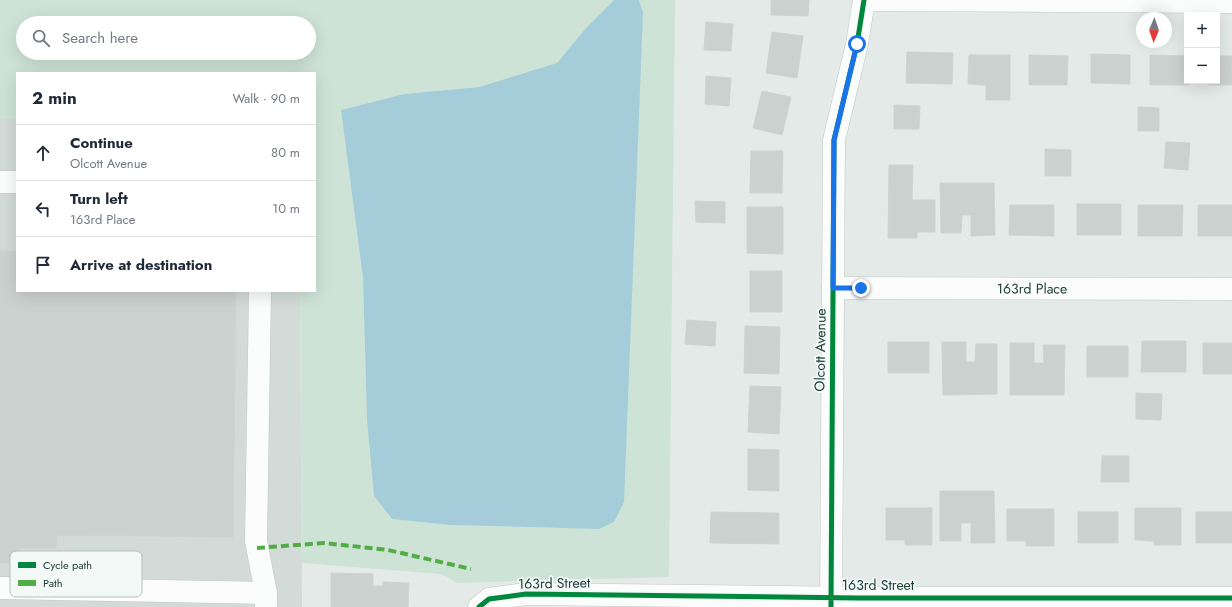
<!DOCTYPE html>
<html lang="en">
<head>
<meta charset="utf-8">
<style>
  :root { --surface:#fff; --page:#f2f2f3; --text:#1f2937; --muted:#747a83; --line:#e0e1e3 }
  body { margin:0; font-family:Jost,sans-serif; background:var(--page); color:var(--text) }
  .controls { position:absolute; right:12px; top:12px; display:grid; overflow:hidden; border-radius:0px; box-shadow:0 4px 16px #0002 }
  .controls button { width:36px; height:36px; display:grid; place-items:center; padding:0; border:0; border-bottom:1px solid var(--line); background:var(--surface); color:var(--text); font:20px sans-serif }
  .compass { position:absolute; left:1136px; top:12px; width:36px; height:36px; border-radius:50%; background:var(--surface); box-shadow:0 4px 16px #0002; rotate:182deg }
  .stop { position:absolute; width:12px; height:12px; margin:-9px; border:3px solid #1a73e8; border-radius:50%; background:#fff }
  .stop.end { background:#1a73e8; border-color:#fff; box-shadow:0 1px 4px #0008 }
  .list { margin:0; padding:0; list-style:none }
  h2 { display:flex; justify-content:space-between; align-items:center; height:52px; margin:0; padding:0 16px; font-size:17px }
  h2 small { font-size:13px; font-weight:400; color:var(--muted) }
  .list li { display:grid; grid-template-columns:26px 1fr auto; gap:12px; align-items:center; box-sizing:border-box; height:56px; padding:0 16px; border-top:1px solid var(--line) }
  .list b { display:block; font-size:15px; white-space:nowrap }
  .list p { margin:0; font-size:13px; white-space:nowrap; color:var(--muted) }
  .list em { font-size:13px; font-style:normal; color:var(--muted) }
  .icon { flex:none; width:22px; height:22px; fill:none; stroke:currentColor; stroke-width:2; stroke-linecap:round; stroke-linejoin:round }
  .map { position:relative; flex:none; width:1232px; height:607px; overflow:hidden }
  .search { position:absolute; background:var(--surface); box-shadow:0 4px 16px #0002; left:16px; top:16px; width:300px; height:44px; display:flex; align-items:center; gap:10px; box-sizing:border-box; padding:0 14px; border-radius:22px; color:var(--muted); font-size:15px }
  .panel { position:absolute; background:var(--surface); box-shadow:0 4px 16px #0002; left:16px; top:72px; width:300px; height:220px; border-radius:0px }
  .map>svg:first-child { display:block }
  .built { fill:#d2dbd8 }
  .green { fill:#cde3d6; fill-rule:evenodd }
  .water { fill:#a4cdd9 }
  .building { fill:#cbd1cf; stroke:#cdd3d1 }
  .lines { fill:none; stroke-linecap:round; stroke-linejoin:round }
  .minor-casing { stroke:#c1c7c5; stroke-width:23 }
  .minor { stroke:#fbfcfc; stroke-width:22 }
  .quiet { stroke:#52ad46; stroke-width:4; stroke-dasharray:8 4; stroke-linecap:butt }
  .cycleway-casing { stroke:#f2f9f6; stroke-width:8 }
  .cycleway { stroke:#00873e; stroke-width:5 }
  .route { stroke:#1a73e8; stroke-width:5 }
  .labels { text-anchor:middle; stroke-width:3.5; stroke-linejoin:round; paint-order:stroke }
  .street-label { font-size:14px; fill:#213e39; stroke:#f2f9f6 }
  .key { fill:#f2f9f6; stroke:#b3c1bd; stroke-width:1 }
  .key-label { font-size:11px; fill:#213e39 }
</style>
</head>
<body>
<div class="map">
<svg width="1232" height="607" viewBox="0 0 1232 607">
  <rect width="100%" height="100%" fill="#e4eae8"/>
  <path class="built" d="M0 119H17V291H300L302 607H0Z"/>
  <path class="green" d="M0 0H614L586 28 557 63 479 87 404 94 341 110 363 278 367 420 374 496 392 519 450 525 599 529 643 12 639 0H675L669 577 457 583 441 574 302 563 300 291H315V73H17V119H0ZM23 23H309V53H23Z"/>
  <path class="water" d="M614 0H639L643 12 624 502 614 522 599 529 450 525 392 519 374 496 367 420 363 278 341 110 404 94 479 87 557 63 586 28Z"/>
  <path class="building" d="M771 0H809L808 16 771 15Z
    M706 22 733 24 731 51 704 50Z
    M772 32 803 36 797 78 766 73Z
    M907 52 953 53 952 84 906 83Z
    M1091 54 1130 55V84L1091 83Z
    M969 55H1010V100H986V85L968 84Z
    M1029 55 1068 56 1067 85H1029Z
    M1150 55 1187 56V81H1189V85H1150Z
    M1217 56H1232V85H1209V81H1217Z
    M706 76 731 78 729 106 705 104Z
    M762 91 791 97 782 135 753 128Z
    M894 105 920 106 919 129H894Z
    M1138 107 1159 108V131H1138Z
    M1166 142 1190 143 1188 170 1164 168Z
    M1045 149 1071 150V176H1045Z
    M751 151H783L782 193H750Z
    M889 165H913L912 200H935V232H917V238H888Z
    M940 183H994L995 235 971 236V215H962L961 233H941Z
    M695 201 725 202V223L696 222Z
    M1077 204H1121V235H1077Z
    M1010 205H1054V236L1009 235Z
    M1138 205H1183L1182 236H1138Z
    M1198 205H1232V236H1198Z
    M747 207H783V254L747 253Z
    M0 251H17V291H236L233 537 57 535 56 548H17V563H0Z
    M750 271H782V312H750Z
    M687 320 716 322 715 346 685 344Z
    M745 326 780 327 779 374 744 373Z
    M1142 341H1186V372H1141Z
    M888 342H929V373H888Z
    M942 342H966V362H975L976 344H997V394L943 395Z
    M1010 343H1034V363H1044L1043 345H1065L1064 395H1010Z
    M1203 343H1232V374H1203Z
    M1087 346H1128V377H1087Z
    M750 386 781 387 779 434 748 432Z
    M1136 393 1162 394 1161 420 1136 419Z
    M748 449 779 450V491L748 490Z
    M1102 456H1129V482H1101Z
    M940 491H994L995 543H971V523H961V541H940Z
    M886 508H932V545H905V540H886Z
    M1135 508H1181V545H1154V541L1135 540Z
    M1007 509H1054V546H1026V541H1007Z
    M711 512 779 513V544L710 543Z
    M1078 512H1118V543H1078Z
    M1196 512H1232V543H1196Z
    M331 573 373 574V586H383V582L409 583 408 607H331Z"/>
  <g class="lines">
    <g class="minor-casing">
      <g id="minor">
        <path d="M864 0 1232 2"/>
        <path d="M0 182H17"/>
        <path id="s1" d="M833 288 1232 289"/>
        <path d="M260 291 256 541 266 593V607"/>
        <path d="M0 588 266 593"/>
        <path d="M479 607 489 599 526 594 858 598H1232"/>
        <path d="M831 607 834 140 857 44 864 0"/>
      </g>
    </g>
    <use href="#minor" class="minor"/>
    <path class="quiet" d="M257 548 324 543 388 550 471 569"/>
    <g class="cycleway-casing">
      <path id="cycleway" d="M479 607 489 599 526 594 858 598H1232
        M831 607 834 140 857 44 864 0"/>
    </g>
    <use href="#cycleway" class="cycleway"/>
  </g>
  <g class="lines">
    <path class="route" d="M857 44 834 140 833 288H861"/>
  </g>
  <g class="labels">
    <g class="street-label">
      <text dy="5" stroke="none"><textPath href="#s1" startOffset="199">163rd Place</textPath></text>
      <text transform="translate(820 350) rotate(-89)" y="5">Olcott Avenue</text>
      <text transform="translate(554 583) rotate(-1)" y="5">163rd Street</text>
      <text x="878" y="590">163rd Street</text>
    </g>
  </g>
  <rect x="10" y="551" width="132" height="46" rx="6" class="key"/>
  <rect x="18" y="562" width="18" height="6" fill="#00873e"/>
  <rect x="18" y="580" width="18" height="6" fill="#52ad46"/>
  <g class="key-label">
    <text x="43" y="569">Cycle path</text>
    <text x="43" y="587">Path</text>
  </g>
</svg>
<div class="controls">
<button>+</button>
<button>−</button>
</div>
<svg class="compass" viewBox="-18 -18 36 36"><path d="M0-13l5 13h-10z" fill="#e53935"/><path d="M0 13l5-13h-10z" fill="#747a83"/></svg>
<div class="stop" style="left:857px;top:44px"></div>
<div class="stop end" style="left:861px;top:288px"></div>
<div class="search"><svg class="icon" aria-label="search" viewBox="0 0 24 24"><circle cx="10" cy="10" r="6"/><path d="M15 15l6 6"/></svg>Search here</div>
<section class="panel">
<h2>2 min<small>Walk · 90 m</small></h2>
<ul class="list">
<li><svg class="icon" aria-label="ahead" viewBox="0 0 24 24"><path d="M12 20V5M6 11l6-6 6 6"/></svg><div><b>Continue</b><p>Olcott Avenue</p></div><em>80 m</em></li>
<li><svg class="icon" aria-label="left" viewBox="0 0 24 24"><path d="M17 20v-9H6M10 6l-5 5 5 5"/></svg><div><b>Turn left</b><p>163rd Place</p></div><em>10 m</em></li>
<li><svg class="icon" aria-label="arrive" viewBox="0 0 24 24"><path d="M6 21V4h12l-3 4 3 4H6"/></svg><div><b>Arrive at destination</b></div></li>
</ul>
</section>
</div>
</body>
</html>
